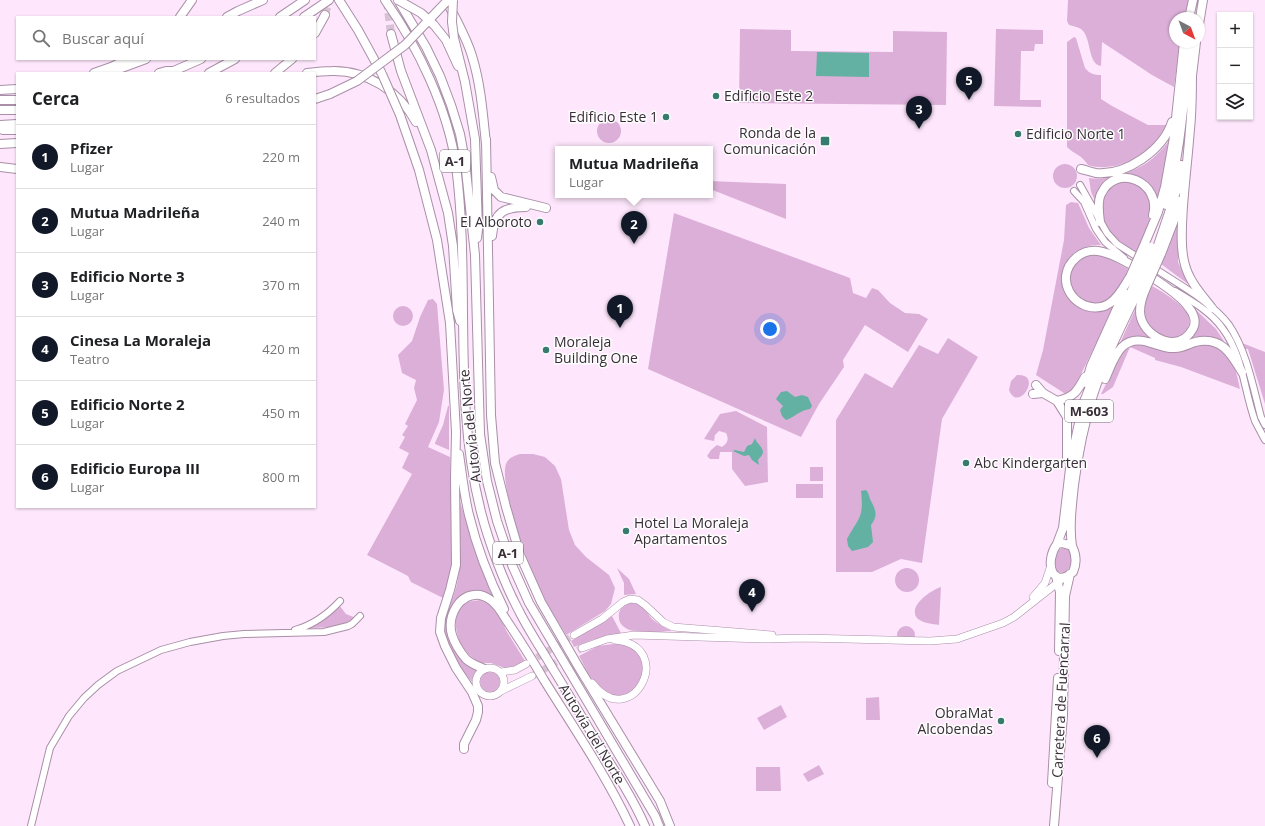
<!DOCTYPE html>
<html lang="es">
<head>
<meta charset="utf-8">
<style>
  :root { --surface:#fff; --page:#f2f2f2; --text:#202124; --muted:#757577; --line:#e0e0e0; --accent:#111827 }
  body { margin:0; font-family:"Open Sans",sans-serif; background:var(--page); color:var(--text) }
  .controls { position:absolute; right:12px; top:12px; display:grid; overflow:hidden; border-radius:0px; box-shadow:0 1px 3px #0004 }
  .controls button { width:36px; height:36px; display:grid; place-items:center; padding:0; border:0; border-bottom:1px solid var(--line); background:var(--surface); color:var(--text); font:20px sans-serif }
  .compass { position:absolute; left:1169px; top:12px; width:36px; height:36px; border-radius:50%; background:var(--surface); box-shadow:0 1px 3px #0004; rotate:139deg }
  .you { position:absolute; left:770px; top:329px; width:14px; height:14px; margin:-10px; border:3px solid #fff; border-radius:50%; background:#1a73e8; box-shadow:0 0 0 6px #1a73e833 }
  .badge { display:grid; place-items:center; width:26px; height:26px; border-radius:50%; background:var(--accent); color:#fff; font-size:13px; font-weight:700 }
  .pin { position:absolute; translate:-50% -33px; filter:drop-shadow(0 1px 2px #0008) }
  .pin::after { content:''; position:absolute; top:21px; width:14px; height:12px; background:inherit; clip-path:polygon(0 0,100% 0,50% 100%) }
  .popup { position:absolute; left:555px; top:146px; width:158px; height:52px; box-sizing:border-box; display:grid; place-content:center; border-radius:0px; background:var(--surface); filter:drop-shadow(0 1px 3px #0005); font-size:13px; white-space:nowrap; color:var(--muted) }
  .popup b { font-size:15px; color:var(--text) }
  .popup::after { content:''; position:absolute; left:50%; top:100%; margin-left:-8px; border:8px solid transparent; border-top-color:var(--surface) }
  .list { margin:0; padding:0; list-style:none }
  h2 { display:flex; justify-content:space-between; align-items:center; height:52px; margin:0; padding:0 16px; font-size:17px }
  h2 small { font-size:13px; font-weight:400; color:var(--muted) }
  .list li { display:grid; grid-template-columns:26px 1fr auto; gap:12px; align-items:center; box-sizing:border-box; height:64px; padding:0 16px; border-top:1px solid var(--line) }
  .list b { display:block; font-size:15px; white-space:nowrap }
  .list p { margin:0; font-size:13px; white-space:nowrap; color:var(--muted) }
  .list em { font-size:13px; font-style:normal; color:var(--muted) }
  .icon { flex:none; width:22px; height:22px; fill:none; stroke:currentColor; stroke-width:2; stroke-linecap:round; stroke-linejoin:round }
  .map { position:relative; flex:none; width:1265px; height:826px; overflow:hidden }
  .search { position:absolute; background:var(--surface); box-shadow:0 1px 3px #0004; left:16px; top:16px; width:300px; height:44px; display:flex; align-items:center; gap:10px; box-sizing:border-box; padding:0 14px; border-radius:0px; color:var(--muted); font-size:15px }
  .panel { position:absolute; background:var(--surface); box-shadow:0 1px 3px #0004; left:16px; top:72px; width:300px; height:436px; border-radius:0px }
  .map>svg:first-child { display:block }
  .green { fill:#dcafd9 }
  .water { fill:#62b1a2 }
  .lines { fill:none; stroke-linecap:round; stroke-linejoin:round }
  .primary-tunnel { stroke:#d7c2d5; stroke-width:7; stroke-dasharray:7 3.5; stroke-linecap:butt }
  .highway-tunnel { stroke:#d7c2d5; stroke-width:8; stroke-dasharray:8 4; stroke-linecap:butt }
  .secondary-casing { stroke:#a98fa7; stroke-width:8 }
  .primary-casing { stroke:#a98fa7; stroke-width:8 }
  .highway-casing { stroke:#a98fa7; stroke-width:10 }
  .secondary { stroke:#fff; stroke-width:6 }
  .primary { stroke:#fff; stroke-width:7 }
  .highway { stroke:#fff; stroke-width:8 }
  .highway-bridge-casing { stroke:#a98fa7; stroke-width:10; stroke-linecap:butt }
  .highway-bridge { stroke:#fff; stroke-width:8 }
  .poi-dot { fill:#377b6f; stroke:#fdfdfd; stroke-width:1.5 }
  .labels { text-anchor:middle; stroke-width:3; stroke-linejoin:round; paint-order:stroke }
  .shield { fill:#fdfdfd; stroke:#746c73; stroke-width:1 }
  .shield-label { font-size:13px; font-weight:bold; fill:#392e38 }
  .poi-label { font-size:14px; fill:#392e38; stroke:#fdfdfd; text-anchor:start }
  .street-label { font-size:14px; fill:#392e38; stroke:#fdfdfd }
</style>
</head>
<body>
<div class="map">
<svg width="1265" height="826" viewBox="0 0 1265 826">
  <rect width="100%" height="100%" fill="#fee7fc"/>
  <path class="green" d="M1068 0H1189L1183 18H1175V42H1180L1174 87 1152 75 1102 42 1101 66C1087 64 1092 37 1081 29 1078 27 1073 26 1069 25L1067 21Z
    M740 29 791 30V51L893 52V31L947 32 946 105 739 103Z
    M996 29 1043 30V44H1035L1034 51H1021L1020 100H1041V107L994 106Z
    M1074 37 1076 38 1085 68C1090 74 1094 75 1101 75V99L1112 106 1148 125H1166C1164 129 1163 135 1159 139 1144 158 1112 173 1088 165 1081 154 1075 155 1067 147V42Z
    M597 131a12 12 0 1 1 24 0a12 12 0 1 1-24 0Z
    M1168 142 1165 167 1158 201C1155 194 1154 187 1148 182 1135 171 1114 172 1103 184 1098 189 1096 195 1095 201L1091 192 1089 178C1110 181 1138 171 1153 158 1159 153 1164 147 1168 142Z
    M1053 176a12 12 0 1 1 24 0a12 12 0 1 1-24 0Z
    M710 181 786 184V219L710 189Z
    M1129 181C1132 183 1138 183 1141 186 1162 201 1145 235 1136 253 1127 247 1118 241 1111 233 1099 218 1098 189 1119 182 1122 182 1126 182 1129 181Z
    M1071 202 1078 203 1089 228 1101 245C1097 245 1092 245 1089 246 1041 257 1063 331 1116 304L1073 390 1067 395 1036 375 1043 350 1064 240 1066 205Z
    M674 213 850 278 853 293 866 298 872 288 878 290 890 303 905 313 919 314 928 319 908 352 865 325 843 360 844 367 819 404 801 437 648 369Z
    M1178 219V262L1188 284 1161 264Z
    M1094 254 1106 257 1128 269C1125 276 1122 285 1118 292 1101 318 1058 298 1072 269 1074 266 1075 263 1077 261 1082 257 1089 256 1094 254Z
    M1152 286C1163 292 1187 306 1189 319 1191 325 1185 332 1181 336 1177 337 1173 338 1169 338 1158 337 1146 326 1144 316 1143 306 1148 294 1152 286Z
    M433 299 437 304 444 390 439 422 428 447 450 457 453 565 445 599 411 582 408 576 367 555 412 474 402 468 409 453 399 448 405 437 402 435 408 426 405 424 417 400 414 388 416 380 402 373 398 355 412 341 420 317 428 300Z
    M393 316a10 10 0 1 1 20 0a10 10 0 1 1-20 0Z
    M1135 310 1139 325 1148 338 1119 345Z
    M1196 310 1216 329 1224 341 1208 337 1190 340C1198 331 1200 322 1196 310Z
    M948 338 978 357 942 419 922 563 901 559 872 572H836V420L865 373 892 388 919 345 938 354Z
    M1132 343 1211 344C1232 353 1236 368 1240 389L1181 367 1155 360V358L1130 347 1113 387 1103 394H1101L1124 348Z
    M1242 343 1265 352V404L1248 349H1245Z
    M1017 375C1044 373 1018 414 1009 390L1011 381Z
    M448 406H449V450L435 444V443L443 425Z
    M736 411 767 427 768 482 745 486 732 469V452H720L719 459H710L707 456 711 450 717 445 722 447C728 443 729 439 726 433L719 431 715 435 714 441 704 439 720 414Z
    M520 454H533L545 457 555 466 561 479 569 530 575 545 586 557 609 575 615 588 611 604 605 611 566 635C556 618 545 601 536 582 527 562 499 483 506 464 509 457 514 456 520 454Z
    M810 467H823V481H810Z
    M796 484H823V498H796Z
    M459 498 477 557 493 597 485 593 463 595 448 630 478 669 474 674 472 682C457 664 440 641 446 616 449 605 455 595 457 584 463 556 459 526 459 498Z
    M1062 548 1069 550C1073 558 1072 568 1064 573L1058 572C1053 564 1054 553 1062 548Z
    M895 580a12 12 0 1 1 24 0a12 12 0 1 1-24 0Z
    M617 568 629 579 636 594 624 595V583Z
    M941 587 939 625C933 624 923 623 918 619 906 607 931 590 941 587Z
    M480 600 490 605 500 618 507 632 525 661 515 666 505 668 491 663H479C474 659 469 655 465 650 455 638 450 611 467 602 471 601 476 601 480 600Z
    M633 602C645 606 645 610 652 619 658 624 665 628 672 631 658 632 615 638 619 613 621 606 627 604 633 602Z
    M339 605 346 614 356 618 349 624 339 627 309 628 323 620Z
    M612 616 621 633 592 640 574 647 571 641Z
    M897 635a9 9 0 1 1 18 0a9 9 0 1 1-18 0Z
    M613 644C620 644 628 644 634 649 658 667 629 716 598 687 590 679 584 665 579 656L598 646Z
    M480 682a10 10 0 1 1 20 0a10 10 0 1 1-20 0Z
    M879 697 880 720H866V698Z
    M781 705 787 717 764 730 757 718Z
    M819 765 824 774 808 782 803 774Z
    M756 767H780L781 791H756Z"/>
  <path class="water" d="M817 52 869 53V77L816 76Z
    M787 391 795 397 802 395 808 397 812 406 810 409C800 410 795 417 786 420L782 416 780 410 783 406 776 399 781 392Z
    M755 438C756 444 766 448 762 455 761 457 759 458 758 460L759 465 752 460 749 455 744 456 733 451 735 450 744 452 747 446 752 444Z
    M866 490C869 493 869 497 871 501 876 510 878 516 871 525L873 542 868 547 852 551 848 546 847 539C859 517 864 518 861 491Z"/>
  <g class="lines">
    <path class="primary-tunnel" d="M528 663 574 635
      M532 676 582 648"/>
    <path class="highway-tunnel" d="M387 1 391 34
      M325 15 329 0"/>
    <g class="secondary-casing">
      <path id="secondary" d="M1080 185 1107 233 1117 244 1142 260
        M1074 191 1084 202 1096 229 1105 242 1124 258
        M1151 266C1176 283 1211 301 1229 325 1247 352 1253 387 1261 417L1265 425
        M1175 291C1192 301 1211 312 1223 329 1243 356 1244 390 1255 421 1258 427 1262 434 1265 440
        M295 630C313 625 327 615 340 601
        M31 826 50 748 69 716 84 698 98 685 117 671 161 650 190 642 223 636 244 634 324 632 348 626 352 624 360 616"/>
    </g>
    <g class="primary-casing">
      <path id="primary" d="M1033 597 1045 583 1050 568
        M574 635 602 619 623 602 630 599 638 600 645 605 663 622 673 627 772 635
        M582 648 607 639 634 635 767 639 804 638 930 641 957 639 1003 623 1014 617 1061 580
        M476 682a14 14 0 1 1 28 0a14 14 0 1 1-28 0Z
        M501 672 515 670 526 664
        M592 683C632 735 678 646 615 640
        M501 691 532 676"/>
    </g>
    <g class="highway-casing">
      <path id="highway" d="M339 0 358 30 381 72
        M385 0C418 47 448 109 456 166 471 281 452 399 481 512 489 543 504 583 519 611 529 631 542 650 553 669 569 695 585 722 601 749 617 774 633 799 645 826
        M398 0 426 47 440 76 451 105 460 134 465 161 475 255 480 434 487 481 497 521 512 565 529 603 655 816 659 826
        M446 0C455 18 466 36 472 56 481 85 483 115 486 144
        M180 17 192 0
        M227 17 238 11 263 0
        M280 17 305 0
        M304 17 329 0
        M1189 18 1193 0
        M1199 24 1203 0
        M434 25 446 40 458 66
        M315 33 325 15
        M391 34 401 71 431 150 448 213 453 246 457 310 460 321
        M454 38 465 82 475 139 478 229 477 238
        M1192 71C1192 90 1192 110 1190 129 1188 155 1185 180 1183 206 1182 224 1180 244 1184 261 1188 280 1200 293 1212 308
        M94 73 111 67 128 59
        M108 73 146 59
        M159 73 166 71H174
        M169 73 201 59
        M209 73 235 59
        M275 73 292 59
        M307 73C315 72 324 71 332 71 367 70 400 92 416 122
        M1192 76 1196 42
        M0 90 17 89
        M315 99 330 94
        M0 100H17
        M0 110H17
        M400 115 419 170 437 240 450 323 456 432 455 478 456 565 450 590 441 618 440 632 445 646 456 668 472 692 478 706V712L476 720 464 744V749
        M0 125 17 124
        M3 130H17
        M486 139 491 415 495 463 506 507 520 555 541 602 578 666 660 801 670 826
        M0 144 17 143
        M0 167 17 169
        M1081 169C1086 170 1091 172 1096 173 1126 176 1163 150 1172 122
        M491 177 494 190 501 197 546 208
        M1166 205C1181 153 1184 96 1190 42
        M1100 222C1099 214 1097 202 1101 194 1116 162 1162 182 1153 215
        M492 236C494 212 504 207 526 207
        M1145 243 1158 212 1165 187 1174 137 1184 42
        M1156 251 1177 189 1181 165
        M1161 254 1176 215 1179 201
        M1130 277C1124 286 1119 297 1110 303 1091 316 1064 299 1066 276 1068 261 1082 249 1098 251 1117 253 1178 291 1189 308 1194 314 1197 323 1192 330 1179 353 1147 339 1141 318 1138 308 1142 297 1146 288
        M1105 379C1114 359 1120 334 1148 342 1157 344 1165 349 1175 348 1182 348 1189 344 1195 342 1221 336 1231 353 1242 372
        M1086 383 1091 366 1124 293
        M1036 385 1043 393 1057 401 1067 417V459
        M1033 394 1043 393
        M1057 401C1074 397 1077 392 1085 377
        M459 454C462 474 464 495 469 515 477 548 489 579 504 609
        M1062 543 1072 546C1076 554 1077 563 1073 572 1052 590 1044 562 1057 544Z
        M1057 544 1063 528 1071 460 1083 404 1099 364 1136 281
        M1072 546C1069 525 1072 505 1074 485 1078 454 1084 424 1093 395 1105 357 1124 321 1141 285
        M1056 576 1060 592 1059 651
        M484 669C478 666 471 664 466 659 460 652 455 644 452 635 447 617 458 593 480 595 485 596 492 600 495 604 501 610 504 617 509 624 521 642 533 661 544 680 574 728 606 775 630 826
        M1052 783 1058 678
        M1054 826 1063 715 1065 596 1070 574"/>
    </g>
    <use href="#secondary" class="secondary"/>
    <use href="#primary" class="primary"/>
    <use href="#highway" class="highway"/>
    <g class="highway-bridge-casing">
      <path id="highway-bridge" d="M398 0 421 13 434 25
        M453 0 452 22 454 38
        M382 74 400 115
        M330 94 357 81 405 45 448 0
        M1130 277 1145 243
        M1136 281 1151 247
        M1141 285 1156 251
        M1146 288 1161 254"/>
    </g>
    <use href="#highway-bridge" class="highway-bridge"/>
  </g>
  <g class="poi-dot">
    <circle cx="716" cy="96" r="4"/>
    <circle cx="666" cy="117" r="4"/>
    <circle cx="1018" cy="134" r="4"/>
    <rect x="820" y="136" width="10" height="10" rx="2"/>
    <circle cx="540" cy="222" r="4"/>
    <circle cx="546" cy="350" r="4"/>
    <circle cx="966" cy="463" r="4"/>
    <circle cx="626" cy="531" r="4"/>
    <circle cx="1001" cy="721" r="4"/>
  </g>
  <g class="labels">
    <g class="shield">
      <rect x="440" y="150" width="30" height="22" rx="3"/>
      <rect x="1065" y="400" width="48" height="22" rx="3"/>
      <rect x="493" y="542" width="30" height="22" rx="3"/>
    </g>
    <g class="shield-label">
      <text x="455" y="166">A-1</text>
      <text x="1089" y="416">M-603</text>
      <text x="508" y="558">A-1</text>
    </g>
    <g class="poi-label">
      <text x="724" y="101">Edificio Este 2</text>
      <text x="658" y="122" text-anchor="end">Edificio Este 1</text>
      <text x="816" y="138" text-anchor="end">Ronda de la<tspan x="816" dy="16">Comunicación</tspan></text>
      <text x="1026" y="139">Edificio Norte 1</text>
      <text x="532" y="227" text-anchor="end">El Alboroto</text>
      <text x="554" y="347">Moraleja<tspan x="554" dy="16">Building One</tspan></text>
      <text x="974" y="468">Abc Kindergarten</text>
      <text x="634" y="528">Hotel La Moraleja<tspan x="634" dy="16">Apartamentos</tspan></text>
      <text x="993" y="718" text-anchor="end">ObraMat<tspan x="993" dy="16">Alcobendas</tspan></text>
    </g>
    <g class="street-label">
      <text transform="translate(470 426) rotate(-96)" y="5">Autovía del Norte</text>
      <text transform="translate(1061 700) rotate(-87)" y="5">Carretera de Fuencarral</text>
      <text transform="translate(592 734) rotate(59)" y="5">Autovía del Norte</text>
    </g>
  </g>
</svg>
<div class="controls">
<button>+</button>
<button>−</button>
<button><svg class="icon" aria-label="layers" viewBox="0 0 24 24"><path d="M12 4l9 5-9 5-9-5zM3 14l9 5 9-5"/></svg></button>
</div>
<svg class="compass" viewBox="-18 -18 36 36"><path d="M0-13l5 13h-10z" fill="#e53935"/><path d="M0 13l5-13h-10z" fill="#757577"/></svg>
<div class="you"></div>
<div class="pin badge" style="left:620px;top:328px">1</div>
<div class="pin badge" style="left:634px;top:244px">2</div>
<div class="popup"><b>Mutua Madrileña</b>Lugar</div>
<div class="pin badge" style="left:919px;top:129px">3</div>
<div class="pin badge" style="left:752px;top:612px">4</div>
<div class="pin badge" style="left:969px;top:100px">5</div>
<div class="pin badge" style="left:1097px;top:758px">6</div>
<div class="search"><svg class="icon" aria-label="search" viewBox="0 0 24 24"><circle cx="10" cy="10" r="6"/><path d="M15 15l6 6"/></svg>Buscar aquí</div>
<section class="panel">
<h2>Cerca<small>6 resultados</small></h2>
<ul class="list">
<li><span class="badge">1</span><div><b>Pfizer</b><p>Lugar</p></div><em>220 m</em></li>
<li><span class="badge">2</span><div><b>Mutua Madrileña</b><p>Lugar</p></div><em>240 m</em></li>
<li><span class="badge">3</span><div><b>Edificio Norte 3</b><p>Lugar</p></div><em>370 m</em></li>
<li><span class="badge">4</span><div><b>Cinesa La Moraleja</b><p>Teatro</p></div><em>420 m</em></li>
<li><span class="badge">5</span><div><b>Edificio Norte 2</b><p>Lugar</p></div><em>450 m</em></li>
<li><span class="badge">6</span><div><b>Edificio Europa III</b><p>Lugar</p></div><em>800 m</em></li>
</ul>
</section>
</div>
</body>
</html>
